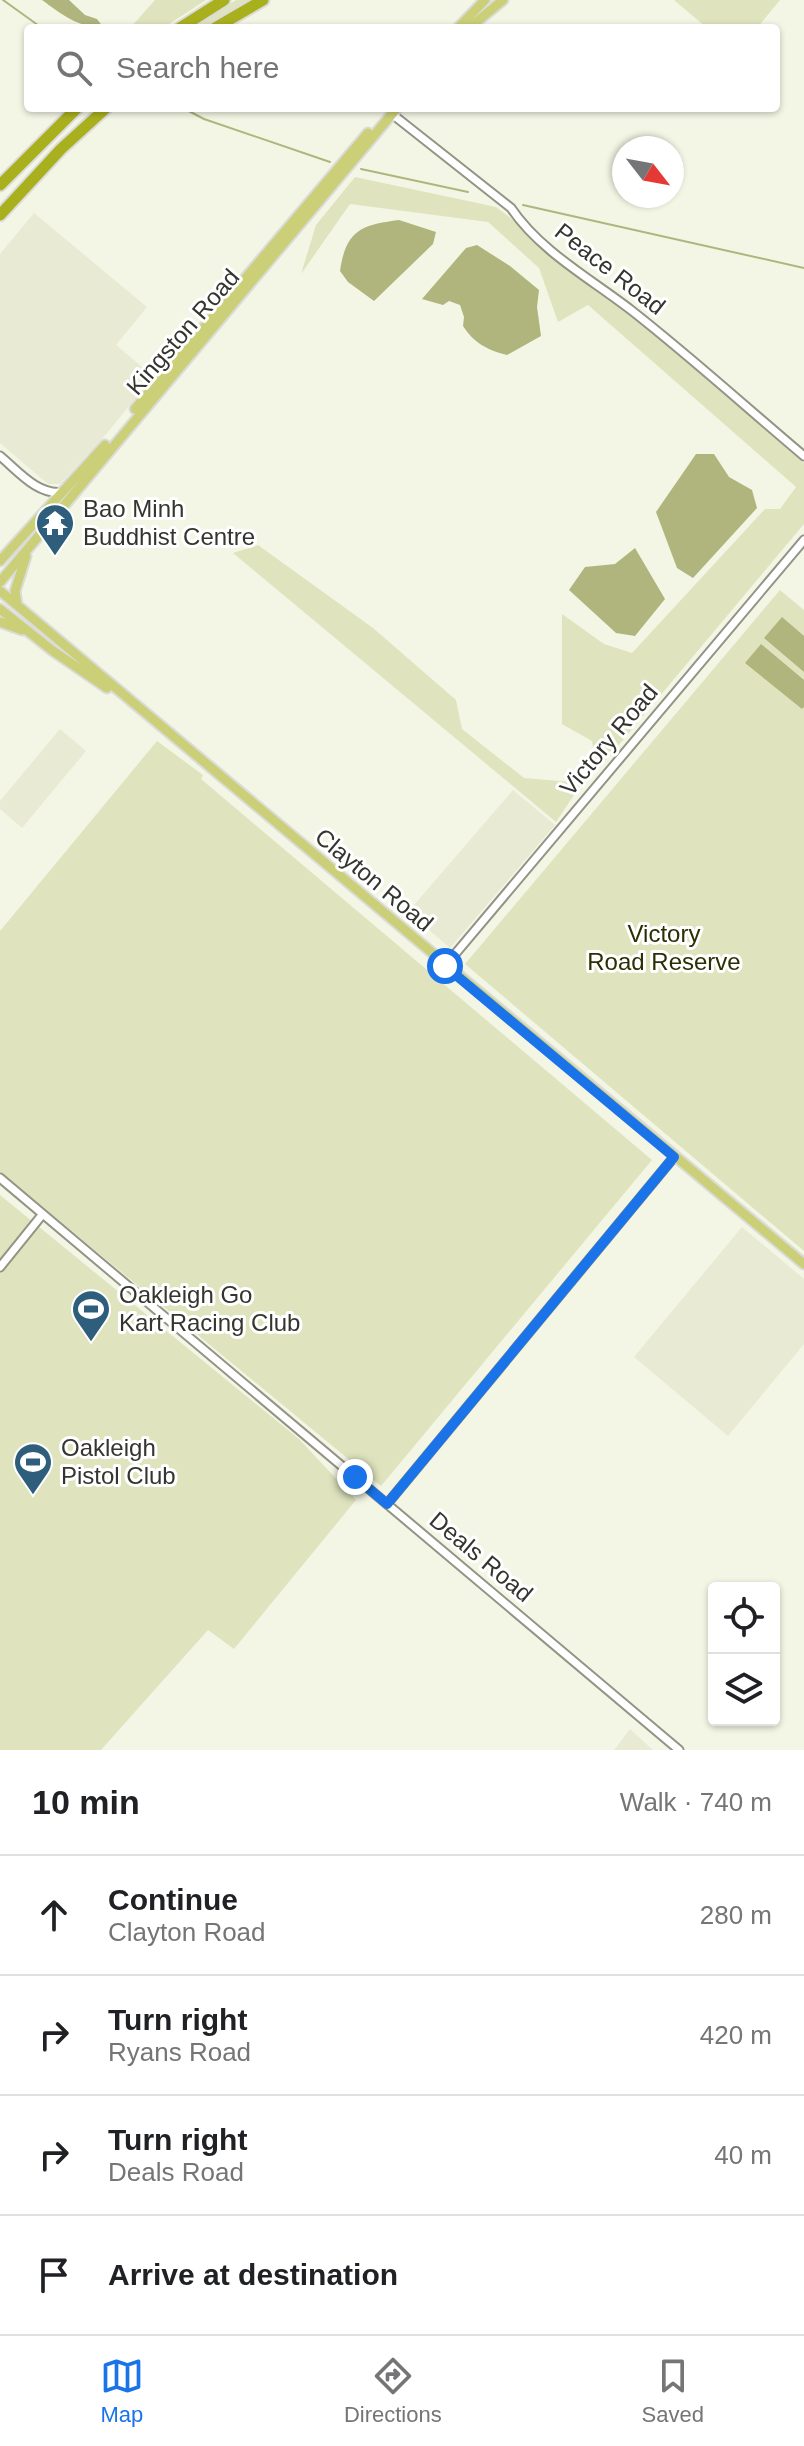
<!DOCTYPE html>
<html lang="en">
<head>
<meta charset="utf-8">
<style>
  :root { --surface:#fff; --page:#f6f6f6; --text:#202124; --muted:#757577; --line:#e0e0e0; --accent:#1a73e8 }
  body { margin:0; font-family:Helvetica,sans-serif; background:var(--page); color:var(--text) }
  .controls { position:absolute; right:24px; bottom:24px; display:grid; overflow:hidden; border-radius:8px; box-shadow:0 2px 6px #0004 }
  .controls button { width:72px; height:72px; display:grid; place-items:center; padding:0; border:0; border-bottom:2px solid var(--line); background:var(--surface); color:var(--text); font:40px sans-serif }
  .compass { position:absolute; left:612px; top:136px; width:72px; height:72px; border-radius:50%; background:var(--surface); box-shadow:0 2px 6px #0004; rotate:121deg }
  .stop { position:absolute; width:24px; height:24px; margin:-18px; border:6px solid #1a73e8; border-radius:50%; background:#fff }
  .stop.end { background:#1a73e8; border-color:#fff; box-shadow:0 2px 8px #0008 }
  .list { margin:0; padding:0; list-style:none }
  h2 { display:flex; justify-content:space-between; align-items:center; height:104px; margin:0; padding:0 32px; font-size:34px }
  h2 small { font-size:26px; font-weight:400; color:var(--muted) }
  .list li { display:grid; grid-template-columns:52px 1fr auto; gap:24px; align-items:center; box-sizing:border-box; height:120px; padding:0 32px; border-top:2px solid var(--line) }
  .list b { display:block; font-size:30px; white-space:nowrap }
  .list p { margin:0; font-size:26px; white-space:nowrap; color:var(--muted) }
  .list em { font-size:26px; font-style:normal; color:var(--muted) }
  .icon { flex:none; width:44px; height:44px; fill:none; stroke:currentColor; stroke-width:2; stroke-linecap:round; stroke-linejoin:round }
  .map { position:relative; flex:none; width:804px; height:1750px; overflow:hidden }
  .search { position:absolute; background:var(--surface); box-shadow:0 2px 6px #0004; left:24px; right:24px; top:24px; height:88px; display:flex; align-items:center; gap:20px; box-sizing:border-box; padding:0 28px; border-radius:8px; color:var(--muted); font-size:30px }
  .sheet { height:584px; background:var(--surface) }
  nav { display:flex; justify-content:space-around; align-items:center; box-sizing:border-box; height:112px; border-top:2px solid var(--line); background:var(--surface); font-size:22px; color:var(--muted) }
  nav a { display:grid; justify-items:center; gap:4px }
  nav .on { color:var(--accent) }
  .map>svg:first-child { display:block }
  .built { fill:#e8ead3 }
  .green { fill:#dfe4be }
  .water { fill:#afb57d }
  .lines { fill:none; stroke-linecap:round; stroke-linejoin:round }
  .stream { stroke:#afb57d; stroke-width:2 }
  .minor-casing { stroke:#939485; stroke-width:11 }
  .major-casing { stroke:#dbdbda; stroke-width:13 }
  .highway-casing { stroke:#dbdbda; stroke-width:15 }
  .minor { stroke:#fff; stroke-width:7 }
  .major { stroke:#cbd078; stroke-width:9 }
  .highway { stroke:#a9b01e; stroke-width:11 }
  .route { stroke:#1a73e8; stroke-width:10 }
  .labels { text-anchor:middle; stroke-width:6; stroke-linejoin:round; paint-order:stroke }
  .street-label { font-size:24px; fill:#35352f; stroke:#fff }
  .poi-label { font-size:24px; fill:#35352f; stroke:#fff; text-anchor:start }
  .park-label { font-size:24px; fill:#2c2f02; stroke:#fff }
</style>
</head>
<body>
<div class="map">
<svg width="804" height="1750" viewBox="0 0 804 1750">
  <rect width="100%" height="100%" fill="#f4f6e5"/>
  <path class="built" d="M34 213 147 307 116 345 153 376 108 432 60 484H48L0 443V254Z
    M60 729 86 751 22 828 0 809V801Z
    M513 790 555 825 450 948 408 912Z
    M742 1227 804 1279V1344L728 1436 634 1357Z
    M630 1729 653 1750H614Z"/>
  <path class="green" d="M155 0H206L163 28H130Z
    M236 0H250L204 28H191Z
    M674 0H780L757 28H707Z
    M355 177 496 207 594 281 804 463V524L597 771 592 741 562 724V614L604 644 632 653 765 509H780L796 487 588 305 558 322 539 268 488 222 350 204 301 274 316 225Z
    M258 545 373 628 456 700 462 729 524 778 582 783 556 822 233 553Z
    M780 590 804 610V1251L465 964Z
    M157 741 203 775 201 779 652 1160 381 1486 0 1172V931Z
    M0 1195 299 1439 356 1500 234 1649 208 1630 101 1750H0Z"/>
  <path class="water" d="M42 0H69L85 15 97 19 104 28C79 28 61 14 42 0Z
    M399 220 436 232 433 244 374 301 348 282 340 271C346 230 361 225 399 220Z
    M477 245 510 266 539 290 537 307 541 336 507 355C487 350 474 343 463 326L464 317 460 305 449 301 443 305 422 299 466 248Z
    M696 454H714L729 477 752 490 757 508 693 578 677 568 656 512Z
    M635 548 665 599 635 636 616 633 569 590 585 567 615 564Z
    M782 617 804 636V672L764 638Z
    M761 644 804 680V707L802 709 745 663Z"/>
  <g class="lines">
    <path class="stream" d="M3 0 42 28
      M183 108 204 119 330 162
      M361 169 468 192
      M523 205 804 268"/>
    <g class="minor-casing">
      <path id="minor" d="M392 114 511 208C540 251 591 279 631 310 691 357 747 408 804 456
        M0 456C18 471 38 496 63 492
        M445 966 804 540
        M0 1178 679 1750
        M0 1267 42 1215
        M387 1504 674 1157"/>
    </g>
    <g class="major-casing">
      <path id="major" d="M458 28 485 0
        M469 28 503 0
        M135 409 368 133
        M0 561 105 445
        M0 582 397 108
        M0 591 804 1264
        M17 605 15 591 26 556
        M0 609 53 651 107 688
        M0 622 22 630"/>
    </g>
    <g class="highway-casing">
      <path id="highway" d="M180 28 224 0
        M215 28 263 0
        M0 185 77 108
        M0 215 61 149 106 108"/>
    </g>
    <use href="#minor" class="minor"/>
    <use href="#major" class="major"/>
    <use href="#highway" class="highway"/>
  </g>
  <g class="lines">
    <path class="route" d="M355 1477 387 1504 674 1157 445 966"/>
  </g>
  <defs>
    <g id="temple-pin" transform="scale(2)"><path d="M0 17L-7.5 6A9.5 9.5 0 1 1 7.5 6Z" fill="#2e5e7c" stroke="#fff"/><path d="M0-6L5-2H3V0L6.5 2.5H4V6H1.5V3h-3V6H-4V2.5H-6.5L-3 0V-2H-5Z" fill="#fff"/></g>
    <g id="stadium-pin" transform="scale(2)"><path d="M0 17L-7.5 6A9.5 9.5 0 1 1 7.5 6Z" fill="#2e5e7c" stroke="#fff"/><path d="M0-5a6.5 5 0 1 0 0 10a6.5 5 0 1 0 0-10ZM-3.5-1.8h7v3.6h-7Z" fill="#fff"/></g>
  </defs>
  <g fill-rule="evenodd">
    <use href="#temple-pin" x="55" y="523"/>
    <use href="#stadium-pin" x="91" y="1309"/>
    <use href="#stadium-pin" x="33" y="1462"/>
  </g>
  <g class="labels">
    <g class="street-label">
      <text transform="translate(610 269) rotate(38)" y="8">Peace Road</text>
      <text transform="translate(183 332) rotate(-49)" y="8">Kingston Road</text>
      <text transform="translate(609 740) rotate(-50)" y="8">Victory Road</text>
      <text transform="translate(374 880) rotate(40)" y="8">Clayton Road</text>
      <text transform="translate(481 1557) rotate(40)" y="8">Deals Road</text>
    </g>
    <g class="poi-label">
      <text x="83" y="517">Bao Minh<tspan x="83" dy="28">Buddhist Centre</tspan></text>
      <text x="119" y="1303">Oakleigh Go<tspan x="119" dy="28">Kart Racing Club</tspan></text>
      <text x="61" y="1456">Oakleigh<tspan x="61" dy="28">Pistol Club</tspan></text>
    </g>
    <g class="park-label">
      <text x="664" y="942">Victory<tspan x="664" dy="28">Road Reserve</tspan></text>
    </g>
  </g>
</svg>
<div class="controls">
<button><svg class="icon" aria-label="locate" viewBox="0 0 24 24"><circle cx="12" cy="12" r="6"/><path d="M12 2v4M12 18v4M2 12h4M18 12h4"/></svg></button>
<button><svg class="icon" aria-label="layers" viewBox="0 0 24 24"><path d="M12 4l9 5-9 5-9-5zM3 14l9 5 9-5"/></svg></button>
</div>
<svg class="compass" viewBox="-18 -18 36 36"><path d="M0-13l5 13h-10z" fill="#e53935"/><path d="M0 13l5-13h-10z" fill="#757577"/></svg>
<div class="stop" style="left:445px;top:966px"></div>
<div class="stop end" style="left:355px;top:1477px"></div>
<div class="search"><svg class="icon" aria-label="search" viewBox="0 0 24 24"><circle cx="10" cy="10" r="6"/><path d="M15 15l6 6"/></svg>Search here</div>
</div>
<section class="sheet">
<h2>10 min<small>Walk · 740 m</small></h2>
<ul class="list">
<li><svg class="icon" aria-label="ahead" viewBox="0 0 24 24"><path d="M12 20V5M6 11l6-6 6 6"/></svg><div><b>Continue</b><p>Clayton Road</p></div><em>280 m</em></li>
<li><svg class="icon" aria-label="right" viewBox="0 0 24 24"><path d="M7 20v-9h11M14 6l5 5-5 5"/></svg><div><b>Turn right</b><p>Ryans Road</p></div><em>420 m</em></li>
<li><svg class="icon" aria-label="right" viewBox="0 0 24 24"><path d="M7 20v-9h11M14 6l5 5-5 5"/></svg><div><b>Turn right</b><p>Deals Road</p></div><em>40 m</em></li>
<li><svg class="icon" aria-label="arrive" viewBox="0 0 24 24"><path d="M6 21V4h12l-3 4 3 4H6"/></svg><div><b>Arrive at destination</b></div></li>
</ul>
</section>
<nav>
<a class="on"><svg class="icon" aria-label="map" viewBox="0 0 24 24"><path d="M3 6l6-2 6 2 6-2v14l-6 2-6-2-6 2zM9 4v14M15 6v14"/></svg>Map</a>
<a><svg class="icon" aria-label="directions" viewBox="0 0 24 24"><path d="M12 3l9 9-9 9-9-9zM9 14v-3h6M13 9l2 2-2 2"/></svg>Directions</a>
<a><svg class="icon" aria-label="saved" viewBox="0 0 24 24"><path d="M7 4h10v16l-5-4-5 4z"/></svg>Saved</a>
</nav>
</body>
</html>
